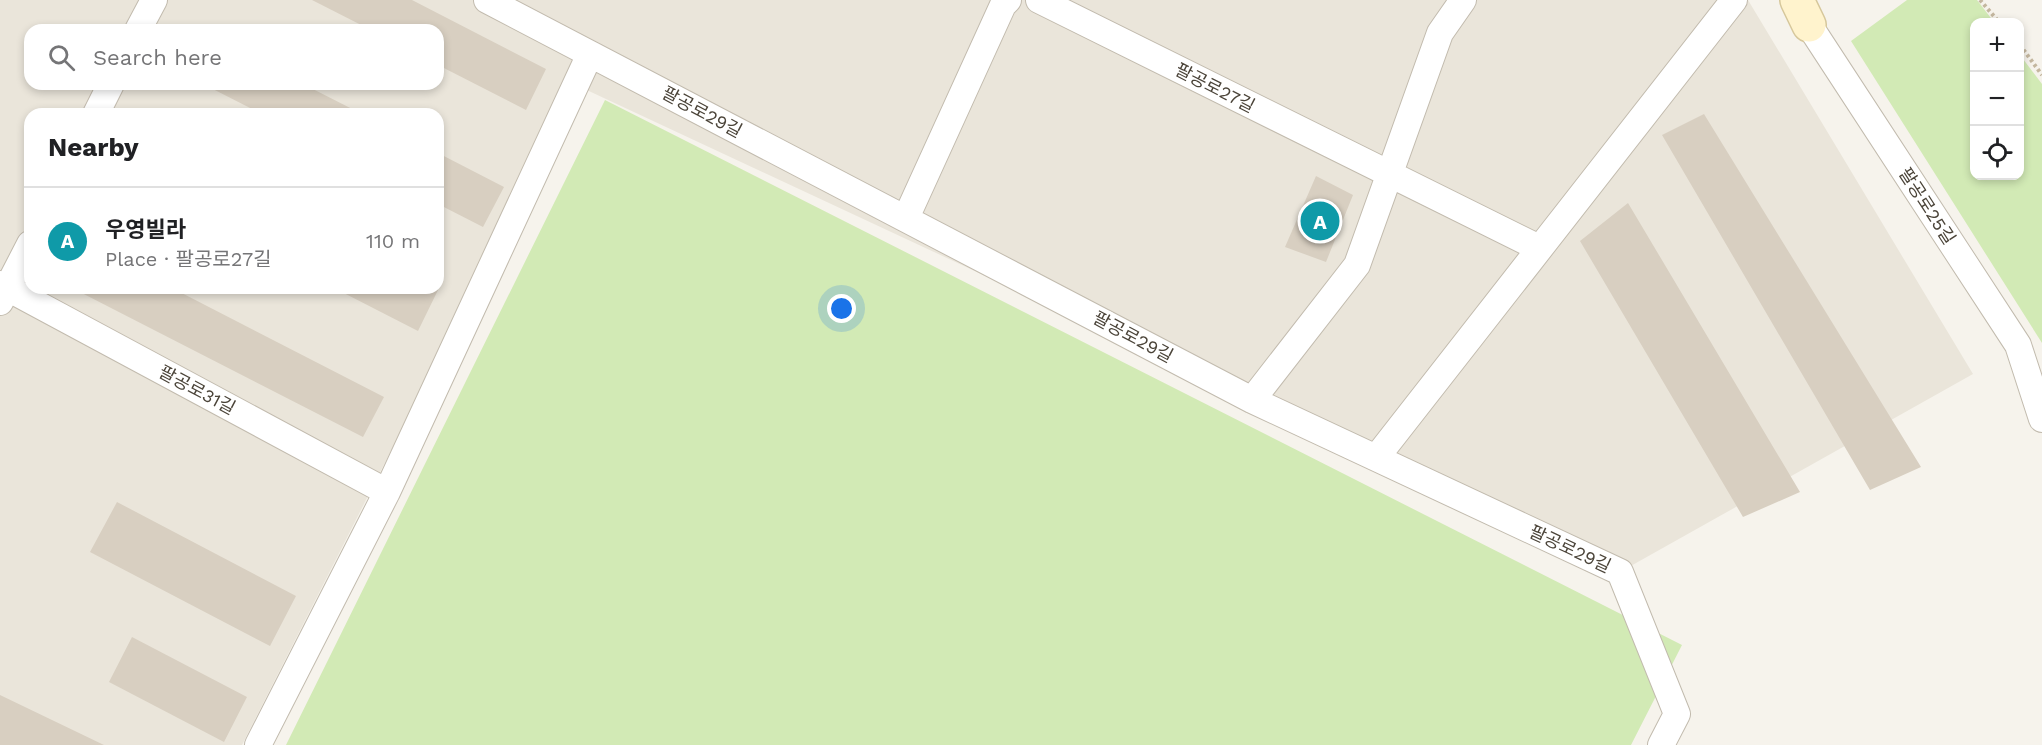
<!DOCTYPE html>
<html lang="en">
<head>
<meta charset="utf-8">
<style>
  :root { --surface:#fff; --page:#f6f6f6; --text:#202124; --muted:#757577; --line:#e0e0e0; --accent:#0b8043 }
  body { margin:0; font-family:"Work Sans","Noto Sans KR",sans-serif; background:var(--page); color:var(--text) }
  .controls { position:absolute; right:18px; top:18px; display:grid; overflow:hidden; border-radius:12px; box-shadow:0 3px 9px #0003 }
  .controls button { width:54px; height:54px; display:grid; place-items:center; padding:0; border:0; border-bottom:2px solid var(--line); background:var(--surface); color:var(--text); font:30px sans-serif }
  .you { position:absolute; left:842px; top:309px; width:21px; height:21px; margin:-15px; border:4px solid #fff; border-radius:50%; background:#1a73e8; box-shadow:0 0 0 9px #1a73e833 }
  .badge { display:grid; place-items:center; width:39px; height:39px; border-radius:50%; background:var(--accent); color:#fff; font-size:20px; font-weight:700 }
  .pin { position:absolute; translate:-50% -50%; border:3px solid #fff; box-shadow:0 2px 6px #0006 }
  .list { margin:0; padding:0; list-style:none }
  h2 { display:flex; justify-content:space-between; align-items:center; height:78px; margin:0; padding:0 24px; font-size:26px }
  h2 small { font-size:20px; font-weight:400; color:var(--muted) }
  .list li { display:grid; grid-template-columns:39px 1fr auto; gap:18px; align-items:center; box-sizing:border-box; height:108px; padding:0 24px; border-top:2px solid var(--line) }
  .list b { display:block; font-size:22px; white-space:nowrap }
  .list p { margin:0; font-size:20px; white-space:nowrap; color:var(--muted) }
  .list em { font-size:20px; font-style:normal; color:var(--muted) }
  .icon { flex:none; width:33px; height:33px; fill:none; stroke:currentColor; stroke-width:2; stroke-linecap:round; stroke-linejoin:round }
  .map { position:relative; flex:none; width:2042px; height:745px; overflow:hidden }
  .search { position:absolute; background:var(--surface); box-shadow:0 3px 9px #0003; left:24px; top:24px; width:420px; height:66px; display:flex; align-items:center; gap:15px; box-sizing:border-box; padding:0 21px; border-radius:18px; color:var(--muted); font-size:22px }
  .panel { position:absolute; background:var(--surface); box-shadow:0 3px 9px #0003; left:24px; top:108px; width:420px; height:186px; border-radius:18px }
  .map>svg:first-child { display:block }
  .residential { fill:#eae5da; fill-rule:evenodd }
  .green { fill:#d2eab5 }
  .building { fill:#d8cfc1 }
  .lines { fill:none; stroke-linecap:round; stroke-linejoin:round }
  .street-casing { stroke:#c2bbae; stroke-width:28 }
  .secondary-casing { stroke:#d6c79b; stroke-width:36 }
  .path { stroke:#c4b79f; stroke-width:4; stroke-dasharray:3 3; stroke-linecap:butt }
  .street { stroke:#fff; stroke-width:26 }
  .secondary { stroke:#fff3cd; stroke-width:33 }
  .labels { text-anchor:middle; stroke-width:6; stroke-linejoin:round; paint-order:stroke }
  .street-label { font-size:18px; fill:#4b4439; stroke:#fff }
</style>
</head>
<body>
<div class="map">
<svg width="2042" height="745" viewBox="0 0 2042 745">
  <rect width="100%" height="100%" fill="#f6f3ec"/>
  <path class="residential" d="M0 0H1748L1973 374 1620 572 576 85 242 745H0ZM30 30H438V84H30ZM30 114H438V288H30Z"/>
  <path class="green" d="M1907 0H1977L1994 22H1974V176H2020V55L2042 84V343L1851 41Z
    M605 100 1682 645 1631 745H286Z"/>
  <path class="building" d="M312 0H412L546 69 526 110 438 65V30H371Z
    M203 84H303L362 114H262Z
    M1704 114 1921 467 1870 490 1662 135Z
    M438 153 504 187 483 227 438 204Z
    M1316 176 1353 195 1326 262 1285 247Z
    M1628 203 1800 492 1743 517 1580 241Z
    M72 288H172L384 397 363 437Z
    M334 288H434L438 290 418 331Z
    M117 502 296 596 270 646 90 552Z
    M132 637 247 697 224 742 109 682Z
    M0 695 104 745H0Z"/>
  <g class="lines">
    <g class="street-casing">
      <path id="street" d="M487 0 1252 400 1620 572 1677 714 1661 745
        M1039 0 1539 248
        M1809 25 2018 345 2042 419
        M138 30 154 0
        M96 114 111 84
        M906 218 1003 5 1008 0
        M0 284 387 492
        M0 302 30 244
        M1252 400 1357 265 1440 33 1463 0
        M1376 458 1734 0
        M258 745 387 492 590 54"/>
    </g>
    <g class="secondary-casing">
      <path id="secondary" d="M1797 0 1809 25"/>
    </g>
    <path class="path" d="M1980 0 1999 22
      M2020 45 2042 75"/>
    <use href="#street" class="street"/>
    <use href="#secondary" class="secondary"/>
  </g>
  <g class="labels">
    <g class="street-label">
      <text transform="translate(1215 88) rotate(27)" y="6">팔공로27길</text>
      <text transform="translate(702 112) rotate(28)" y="6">팔공로29길</text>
      <text transform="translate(1927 206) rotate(57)" y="6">팔공로25길</text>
      <text transform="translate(1133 337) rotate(28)" y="6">팔공로29길</text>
      <text transform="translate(197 390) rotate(28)" y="6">팔공로31길</text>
      <text transform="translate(1570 549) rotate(25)" y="6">팔공로29길</text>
    </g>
  </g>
</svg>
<div class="controls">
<button>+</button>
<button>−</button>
<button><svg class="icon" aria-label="locate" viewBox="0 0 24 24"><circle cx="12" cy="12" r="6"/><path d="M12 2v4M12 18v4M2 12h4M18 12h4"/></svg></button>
</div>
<div class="you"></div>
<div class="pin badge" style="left:1320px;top:221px;background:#0f9aa8">A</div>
<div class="search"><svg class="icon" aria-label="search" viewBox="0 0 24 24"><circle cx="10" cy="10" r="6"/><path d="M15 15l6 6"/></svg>Search here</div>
<section class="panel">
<h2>Nearby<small></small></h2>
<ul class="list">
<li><span class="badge" style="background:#0f9aa8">A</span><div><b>우영빌라</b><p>Place · 팔공로27길</p></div><em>110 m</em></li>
</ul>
</section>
</div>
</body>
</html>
